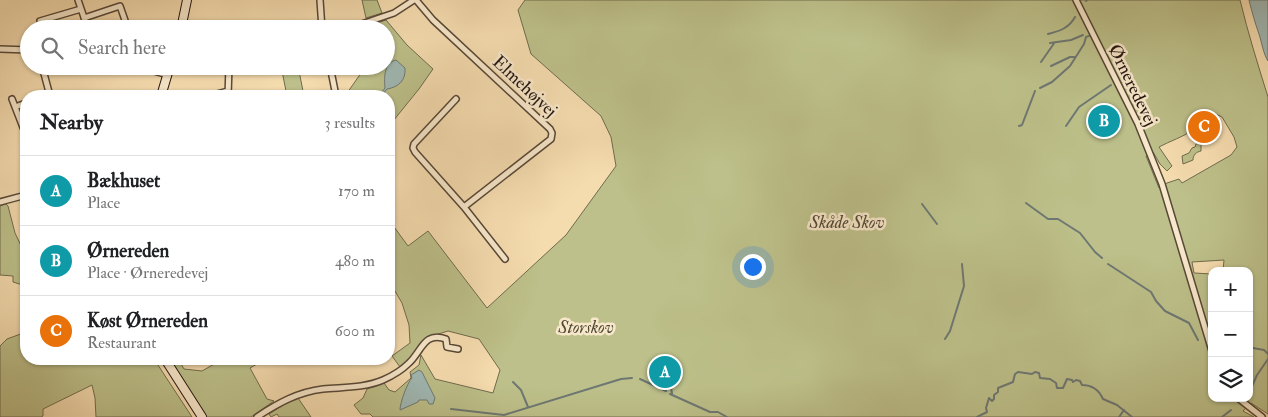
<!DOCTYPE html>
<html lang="en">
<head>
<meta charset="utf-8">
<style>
  :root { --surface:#fff; --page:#f2f2f2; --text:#202124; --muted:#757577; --line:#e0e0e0; --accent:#b45309 }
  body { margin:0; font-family:"IM FELL Double Pica",serif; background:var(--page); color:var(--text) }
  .controls { position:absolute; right:15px; bottom:15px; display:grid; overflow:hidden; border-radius:10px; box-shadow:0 1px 4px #0004 }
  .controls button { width:45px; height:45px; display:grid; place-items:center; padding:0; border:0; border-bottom:1px solid var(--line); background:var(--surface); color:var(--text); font:25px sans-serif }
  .you { position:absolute; left:752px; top:266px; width:18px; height:18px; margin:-12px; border:4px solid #fff; border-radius:50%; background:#1a73e8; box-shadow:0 0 0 8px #1a73e833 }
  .badge { display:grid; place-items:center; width:32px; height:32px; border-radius:50%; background:var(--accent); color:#fff; font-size:16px; font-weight:700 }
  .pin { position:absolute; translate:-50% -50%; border:2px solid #fff; box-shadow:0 1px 5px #0006 }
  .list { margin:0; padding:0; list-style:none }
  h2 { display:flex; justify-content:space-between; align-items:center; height:65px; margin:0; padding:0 20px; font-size:21px }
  h2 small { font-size:16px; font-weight:400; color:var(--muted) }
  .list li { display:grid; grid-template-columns:32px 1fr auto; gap:15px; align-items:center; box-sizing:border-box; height:70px; padding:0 20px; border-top:1px solid var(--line) }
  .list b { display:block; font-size:19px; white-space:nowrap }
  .list p { margin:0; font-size:16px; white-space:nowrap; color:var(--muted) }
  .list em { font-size:16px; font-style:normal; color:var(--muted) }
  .icon { flex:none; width:28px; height:28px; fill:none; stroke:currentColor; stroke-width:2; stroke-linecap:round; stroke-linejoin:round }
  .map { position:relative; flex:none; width:1268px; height:417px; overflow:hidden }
  .search { position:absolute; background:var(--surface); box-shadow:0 1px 4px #0004; left:20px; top:20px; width:375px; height:55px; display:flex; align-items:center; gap:12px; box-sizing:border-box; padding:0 18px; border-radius:28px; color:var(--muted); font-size:19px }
  .panel { position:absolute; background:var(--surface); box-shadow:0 1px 4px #0004; left:20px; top:90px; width:375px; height:275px; border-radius:20px }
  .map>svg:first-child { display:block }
  .green { fill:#bdc08a; stroke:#706b4d; fill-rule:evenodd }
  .water { fill:#a0b9b5; stroke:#6e7873 }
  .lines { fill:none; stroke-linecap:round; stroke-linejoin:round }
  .stream { stroke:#6e7873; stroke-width:2 }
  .street-casing { stroke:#584838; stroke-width:8 }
  .secondary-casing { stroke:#231610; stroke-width:10 }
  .street { stroke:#f8e8cb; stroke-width:5 }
  .secondary { stroke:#f8e8cb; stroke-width:8 }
  .labels { text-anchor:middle; stroke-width:5; stroke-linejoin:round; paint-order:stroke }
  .street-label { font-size:18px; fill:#231610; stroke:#f8e8cb }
  .park-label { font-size:18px; font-style:italic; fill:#514935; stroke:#f8e8cb }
</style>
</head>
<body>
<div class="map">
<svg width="1268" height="417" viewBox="0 0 1268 417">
  <rect width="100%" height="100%" fill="#f5dcaf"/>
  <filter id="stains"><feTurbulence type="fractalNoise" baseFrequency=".004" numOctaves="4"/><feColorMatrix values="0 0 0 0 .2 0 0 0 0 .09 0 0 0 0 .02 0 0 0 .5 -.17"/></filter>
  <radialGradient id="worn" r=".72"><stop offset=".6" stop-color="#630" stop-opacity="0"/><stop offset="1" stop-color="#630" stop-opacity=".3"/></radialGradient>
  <path class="green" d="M362 0H377L382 13 366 18Z
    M525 0H1240C1248 33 1258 65 1268 97V414L1251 403 1243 411 1254 417H373L370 414H361L354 405 363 398 367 389 384 383 389 390 395 392 411 378 410 372 419 365 421 355 435 379 493 393 500 370 479 339 448 331 426 338 410 359 400 367 392 356 410 343 409 325 402 303 389 281V220L408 246 428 231 487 308 566 235 616 166 611 137 601 116 531 54 518 10ZM1207 110 1222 117 1234 137 1237 147 1231 155 1182 183 1179 179 1167 183 1159 188 1146 156 1153 152 1160 164 1167 171 1172 166 1159 147C1170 141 1183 137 1193 130 1201 125 1197 121 1208 120L1205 113ZM1224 260 1223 271H1249V398H1212V274L1194 273 1192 262Z
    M386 20 407 45 433 69 419 89 389 126V96H345L366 66H386V29H368V26Z
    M281 66H298L304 96H287Z
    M1201 143V151C1196 152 1193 155 1193 160L1183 164 1182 156 1189 153 1192 148 1195 147 1196 144Z
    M6 204 8 206 15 233 26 256V286L13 282V276L0 275V206Z
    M26 332V359H154L192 417H96L95 398 92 385 43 409V416L41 417H0V346L7 339Z
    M171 359H178L184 369 202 371 223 359H266L250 368 267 399 274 401 251 417H204L176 373Z
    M298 398 311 417H279L277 414 271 417 269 414 285 404Z"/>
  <path class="water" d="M1249 0H1268V61C1263 53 1262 43 1259 34 1255 23 1252 12 1249 0Z
    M396 60 405 68C406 80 399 87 387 89L381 96H379L385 88C384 77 384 63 396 60Z
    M419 370 422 372 435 398 433 404H429L427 400H419L418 402 400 410C400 403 407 383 412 378L411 375Z"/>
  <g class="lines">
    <path class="stream" d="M1086 1 1087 0
      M1048 34C1060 31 1069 28 1075 17
      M1050 43 1071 40 1083 35
      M1041 62 1055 42
      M1051 66 1070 57H1074
      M1040 88 1052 82 1070 66 1084 44 1086 37 1089 36
      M1019 126 1022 125 1035 91
      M1066 126 1079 107 1111 85
      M1026 203 1048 219H1058L1080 233 1095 252 1102 258
      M922 204 937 224
      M1108 264 1151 292 1156 301 1165 311 1189 323 1198 340
      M945 339 950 331 964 286 962 264
      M1253 348 1264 350 1268 354
      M640 379 666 391
      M670 379 672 394
      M513 382 521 390 528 407
      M1249 393 1257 375 1268 359
      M670 394 710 412H718L727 417
      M451 409 504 415 621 379 632 378
      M977 417 987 412 986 408 989 398 992 401 994 399V395L998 392V388L1013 382 1015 374 1018 372 1032 374 1035 372 1039 373 1040 378 1050 379 1056 383 1057 388H1063L1067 379 1072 380 1073 382 1076 380 1080 381 1082 385C1092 385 1099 390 1103 399L1117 405 1132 417
      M1119 417 1124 410
      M1222 417 1231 410"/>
    <g class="street-casing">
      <path id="street" d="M78 0 88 29
        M320 0 322 29
        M416 0 433 20 550 129 552 133 551 139 464 207 415 152 413 148 414 144 456 99
        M1076 0 1138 124 1162 184 1212 351
        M84 18 120 6 128 29
        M40 21 81 9
        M347 29 394 13 414 0
        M0 49 29 50
        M42 66 50 96
        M136 66 168 75
        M330 66 336 96
        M194 96H196
        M209 96 228 91
        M228 96 229 66
        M12 99 26 135
        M15 107 26 103
        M0 202 26 195
        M464 207 505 259
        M1238 398 1262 417
        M257 417C278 403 298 392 323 389 344 387 364 388 383 380 392 376 402 370 409 363 422 351 424 331 446 339L447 347 458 349"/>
    </g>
    <g class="secondary-casing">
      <path id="secondary" d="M181 29 187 0
        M161 96 170 66
        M165 359 202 417"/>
    </g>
    <use href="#street" class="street"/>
    <use href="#secondary" class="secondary"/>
  </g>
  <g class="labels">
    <g class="street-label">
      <text transform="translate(1133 85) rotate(64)" y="6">Ørneredevej</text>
      <text transform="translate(525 86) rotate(43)" y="6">Elmehøjvej</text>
    </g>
    <g class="park-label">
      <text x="847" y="228">Skåde Skov</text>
      <text x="586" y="333">Storskov</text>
    </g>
  </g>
  <rect width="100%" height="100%" filter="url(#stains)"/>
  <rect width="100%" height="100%" fill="url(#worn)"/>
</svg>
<div class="controls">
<button>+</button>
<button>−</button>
<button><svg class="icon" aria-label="layers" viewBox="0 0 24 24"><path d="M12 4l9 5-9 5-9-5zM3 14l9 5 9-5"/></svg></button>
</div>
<div class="you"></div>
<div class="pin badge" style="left:665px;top:372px;background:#0f9aa8">A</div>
<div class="pin badge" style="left:1104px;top:121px;background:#0f9aa8">B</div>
<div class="pin badge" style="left:1204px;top:127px;background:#e8710a">C</div>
<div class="search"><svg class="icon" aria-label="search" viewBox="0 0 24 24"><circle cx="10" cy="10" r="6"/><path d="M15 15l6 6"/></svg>Search here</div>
<section class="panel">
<h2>Nearby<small>3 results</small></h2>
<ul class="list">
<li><span class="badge" style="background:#0f9aa8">A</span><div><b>Bækhuset</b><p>Place</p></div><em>170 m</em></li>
<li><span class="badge" style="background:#0f9aa8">B</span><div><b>Ørnereden</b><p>Place · Ørneredevej</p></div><em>480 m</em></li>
<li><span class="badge" style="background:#e8710a">C</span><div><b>Køst Ørnereden</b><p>Restaurant</p></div><em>600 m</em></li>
</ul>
</section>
</div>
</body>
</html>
